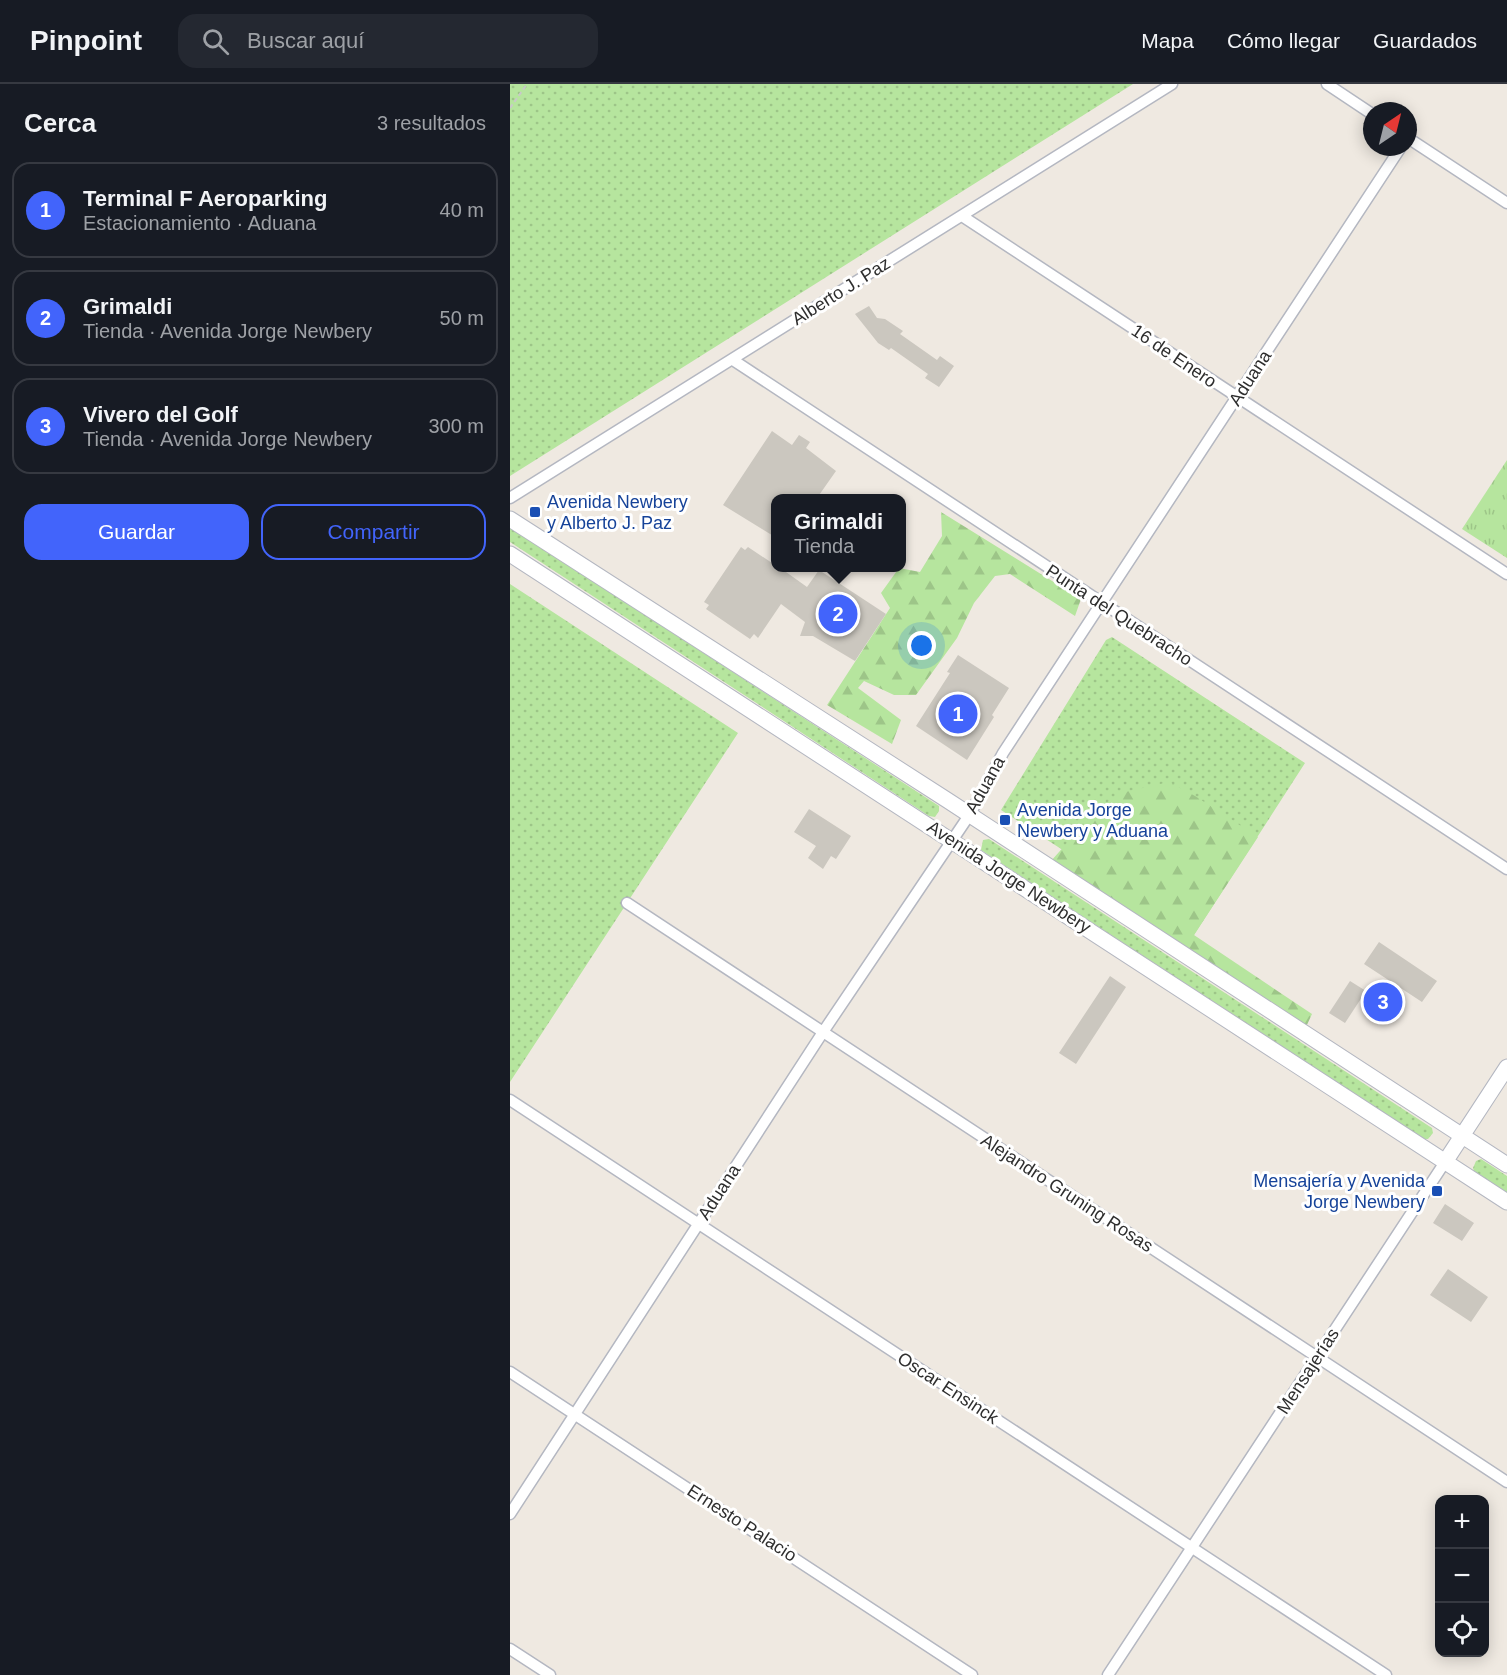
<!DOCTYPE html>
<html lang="es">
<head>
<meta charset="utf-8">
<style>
  :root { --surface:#171b24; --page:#242831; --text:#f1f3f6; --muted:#9ea1a6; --line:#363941; --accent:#4264fb }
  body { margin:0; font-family:Helvetica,sans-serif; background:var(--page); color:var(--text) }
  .controls { position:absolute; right:18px; bottom:18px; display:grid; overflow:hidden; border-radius:12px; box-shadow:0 3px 15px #0003 }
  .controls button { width:54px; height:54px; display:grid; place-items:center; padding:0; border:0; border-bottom:2px solid var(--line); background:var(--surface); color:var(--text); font:30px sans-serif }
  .compass { position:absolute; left:853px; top:18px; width:54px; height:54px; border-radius:50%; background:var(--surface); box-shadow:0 3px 15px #0003; rotate:35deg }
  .you { position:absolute; left:412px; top:562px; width:21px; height:21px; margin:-15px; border:4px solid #fff; border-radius:50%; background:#1a73e8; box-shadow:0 0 0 9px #1a73e833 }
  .badge { display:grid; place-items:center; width:39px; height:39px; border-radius:50%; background:var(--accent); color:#fff; font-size:20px; font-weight:700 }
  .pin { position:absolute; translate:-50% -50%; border:3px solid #fff; box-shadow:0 2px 6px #0006 }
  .popup { position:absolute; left:261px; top:410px; width:135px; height:78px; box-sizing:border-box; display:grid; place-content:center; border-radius:12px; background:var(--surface); filter:drop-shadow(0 2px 4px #0005); font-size:20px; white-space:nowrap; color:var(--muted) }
  .popup b { font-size:22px; color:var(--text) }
  .popup::after { content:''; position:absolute; left:50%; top:100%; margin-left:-12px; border:12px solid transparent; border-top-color:var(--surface) }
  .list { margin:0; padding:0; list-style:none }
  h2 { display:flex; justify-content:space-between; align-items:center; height:78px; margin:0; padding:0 24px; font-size:26px }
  h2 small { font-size:20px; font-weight:400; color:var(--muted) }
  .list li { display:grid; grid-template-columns:39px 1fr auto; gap:18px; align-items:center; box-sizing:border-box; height:96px; margin:0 12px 12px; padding:0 12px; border:2px solid var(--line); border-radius:18px }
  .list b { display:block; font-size:22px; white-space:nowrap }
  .list p { margin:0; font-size:20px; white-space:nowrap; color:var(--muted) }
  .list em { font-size:20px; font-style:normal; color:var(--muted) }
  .actions { display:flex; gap:12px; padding:18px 24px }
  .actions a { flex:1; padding:14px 0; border:2px solid var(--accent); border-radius:18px; text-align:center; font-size:21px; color:var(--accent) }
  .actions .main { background:var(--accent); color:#fff }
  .icon { flex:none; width:33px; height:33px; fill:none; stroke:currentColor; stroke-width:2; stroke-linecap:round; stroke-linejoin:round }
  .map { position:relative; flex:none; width:997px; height:1591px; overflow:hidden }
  header { display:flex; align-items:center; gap:36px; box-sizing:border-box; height:84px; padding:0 30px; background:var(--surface); border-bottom:2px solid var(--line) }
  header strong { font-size:28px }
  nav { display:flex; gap:33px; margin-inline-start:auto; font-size:21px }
  .search { width:420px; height:54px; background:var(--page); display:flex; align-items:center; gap:15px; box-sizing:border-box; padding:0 21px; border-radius:18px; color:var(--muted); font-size:22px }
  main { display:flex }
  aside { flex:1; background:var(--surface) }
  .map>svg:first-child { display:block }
  .grass { fill:url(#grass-dots) }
  .forest { fill:url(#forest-firs) }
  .park { fill:url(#park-tufts) }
  .building { fill:#cbc7bf }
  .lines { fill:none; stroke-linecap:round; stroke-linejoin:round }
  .street-casing { stroke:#b4b7c1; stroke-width:13 }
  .secondary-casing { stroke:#b4b7c1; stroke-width:17 }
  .path { stroke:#c9c9c9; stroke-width:2; stroke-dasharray:4.5 3; stroke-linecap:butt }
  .street { stroke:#fff; stroke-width:10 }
  .secondary { stroke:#fff; stroke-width:15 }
  .transit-dot { fill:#1a4fb4; stroke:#fff; stroke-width:2 }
  .labels { text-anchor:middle; stroke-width:6; stroke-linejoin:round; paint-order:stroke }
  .street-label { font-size:18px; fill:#2e2e2e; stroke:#fff }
  .transit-label { font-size:18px; fill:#164399; stroke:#fff; text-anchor:start }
</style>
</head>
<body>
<header>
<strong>Pinpoint</strong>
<div class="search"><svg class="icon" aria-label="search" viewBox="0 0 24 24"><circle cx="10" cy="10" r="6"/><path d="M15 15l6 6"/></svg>Buscar aquí</div>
<nav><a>Mapa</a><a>Cómo llegar</a><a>Guardados</a></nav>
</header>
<main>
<aside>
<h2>Cerca<small>3 resultados</small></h2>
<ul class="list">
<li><span class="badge">1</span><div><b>Terminal F Aeroparking</b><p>Estacionamiento · Aduana</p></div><em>40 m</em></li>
<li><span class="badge">2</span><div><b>Grimaldi</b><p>Tienda · Avenida Jorge Newbery</p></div><em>50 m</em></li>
<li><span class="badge">3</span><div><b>Vivero del Golf</b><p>Tienda · Avenida Jorge Newbery</p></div><em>300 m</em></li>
</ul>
<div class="actions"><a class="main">Guardar</a><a>Compartir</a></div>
</aside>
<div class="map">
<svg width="997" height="1591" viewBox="0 0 997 1591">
  <defs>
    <pattern id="grass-dots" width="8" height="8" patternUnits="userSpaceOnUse" patternTransform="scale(1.5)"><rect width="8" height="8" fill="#b6e59e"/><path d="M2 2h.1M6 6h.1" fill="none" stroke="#9dc588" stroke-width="1.8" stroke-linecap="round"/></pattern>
    <pattern id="forest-firs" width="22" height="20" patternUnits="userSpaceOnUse" patternTransform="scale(1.5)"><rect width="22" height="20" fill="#b6e59e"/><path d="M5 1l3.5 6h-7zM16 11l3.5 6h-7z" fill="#9dc588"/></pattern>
    <pattern id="park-tufts" width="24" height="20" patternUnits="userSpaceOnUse" patternTransform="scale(1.5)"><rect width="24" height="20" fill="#b6e59e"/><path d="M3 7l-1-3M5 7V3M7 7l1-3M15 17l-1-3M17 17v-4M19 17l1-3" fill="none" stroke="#9dc588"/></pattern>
  </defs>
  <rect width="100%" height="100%" fill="#efe9e1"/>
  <path class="grass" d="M0 0H623L0 392Z
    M0 443 429 722V727L425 733 419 732 0 458Z
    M0 500 228 649 0 998Z
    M602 553 795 679 684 851 491 726 596 556Z
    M479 755 922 1044 923 1049 918 1055H913L471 766 473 756Z
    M971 1075 997 1092V1109L964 1087 963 1084 966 1077Z"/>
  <path class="forest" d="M431 428 571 515 565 532 500 490 485 492 464 519 447 554 406 611H384L354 597 348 604 391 636 382 660 317 621 380 524 371 509 389 484 410 488 432 452Z
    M659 698 685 712 748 753 684 851 802 930 796 943 541 777 589 723 615 708Z"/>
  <path class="park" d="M997 376V474L952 445Z"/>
  <path class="building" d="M359 222 367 234 375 235 393 247 390 250 427 276 430 272 444 282 429 303 415 294 418 290 381 264 379 266 368 259 345 230Z
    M262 347 282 361 289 351 300 358 296 364 326 387 307 414H265V453L213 421Z
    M231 463 235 466 238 463 265 481V483H269L297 503 309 486 376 530 345 577 303 552H290L295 538 271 520 248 554 244 550 240 555 196 525 199 521 194 518Z
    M448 571 499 604 482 631 484 633 457 676 406 642 440 589 437 588Z
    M299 725 341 752 326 775 321 772 313 785 298 774 306 762 284 748Z
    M869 858 927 897 912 918 854 880Z
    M600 892 616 903 566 980 549 969Z
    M840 897 856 907 835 939 819 929Z
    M935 1120 964 1139 952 1157 923 1139Z
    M938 1185 978 1213 961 1238 920 1211Z"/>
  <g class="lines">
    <g class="street-casing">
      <path id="street" d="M817 0 862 30
        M898 54 997 119
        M452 132 997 490
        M223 276 997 785
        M0 414 662 0
        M117 819 997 1398
        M0 1016 876 1591
        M0 1288 462 1591
        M0 1430 313 948 460 730 493 669 891 63
        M0 1565 40 1591
        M598 1591 935 1078"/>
    </g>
    <g class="secondary-casing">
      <path id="secondary" d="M0 435 437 716 997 1081
        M0 470 997 1118
        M935 1078 997 983"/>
    </g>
    <path class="path" d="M0 24 17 0"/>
    <use href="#street" class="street"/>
    <use href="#secondary" class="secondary"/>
  </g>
  <g class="transit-dot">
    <rect x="19" y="422" width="12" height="12" rx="3"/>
    <rect x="489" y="730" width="12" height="12" rx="3"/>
    <rect x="921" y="1101" width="12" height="12" rx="3"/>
  </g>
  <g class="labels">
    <g class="street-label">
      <text transform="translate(331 207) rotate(-32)" y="6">Alberto J. Paz</text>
      <text transform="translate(664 272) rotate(34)" y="6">16 de Enero</text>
      <text transform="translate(740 294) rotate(-57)" y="6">Aduana</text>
      <text transform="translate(609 531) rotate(33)" y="6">Punta del Quebracho</text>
      <text transform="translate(475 701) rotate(-61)" y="6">Aduana</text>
      <text transform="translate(499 793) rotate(33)" y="6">Avenida Jorge Newbery</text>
      <text transform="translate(209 1108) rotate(-57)" y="6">Aduana</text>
      <text transform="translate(557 1109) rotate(33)" y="6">Alejandro Gruning Rosas</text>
      <text transform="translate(798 1287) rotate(-57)" y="6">Mensajerías</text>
      <text transform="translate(438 1304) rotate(33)" y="6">Oscar Ensinck</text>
      <text transform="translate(232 1439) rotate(33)" y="6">Ernesto Palacio</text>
    </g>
    <g class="transit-label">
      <text x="37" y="424">Avenida Newbery<tspan x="37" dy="21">y Alberto J. Paz</tspan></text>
      <text x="507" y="732">Avenida Jorge<tspan x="507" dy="21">Newbery y Aduana</tspan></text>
      <text x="915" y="1103" text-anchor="end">Mensajería y Avenida<tspan x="915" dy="21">Jorge Newbery</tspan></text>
    </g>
  </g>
</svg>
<div class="controls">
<button>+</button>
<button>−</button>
<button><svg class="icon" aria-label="locate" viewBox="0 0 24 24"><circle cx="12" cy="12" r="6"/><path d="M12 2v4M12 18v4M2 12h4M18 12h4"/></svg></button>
</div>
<svg class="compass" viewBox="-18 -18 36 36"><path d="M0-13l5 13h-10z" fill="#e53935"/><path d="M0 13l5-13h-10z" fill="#9ea1a6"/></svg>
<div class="you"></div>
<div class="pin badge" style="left:448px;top:630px">1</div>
<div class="pin badge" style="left:328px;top:530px">2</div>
<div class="popup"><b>Grimaldi</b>Tienda</div>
<div class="pin badge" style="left:873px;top:918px">3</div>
</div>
</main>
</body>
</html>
